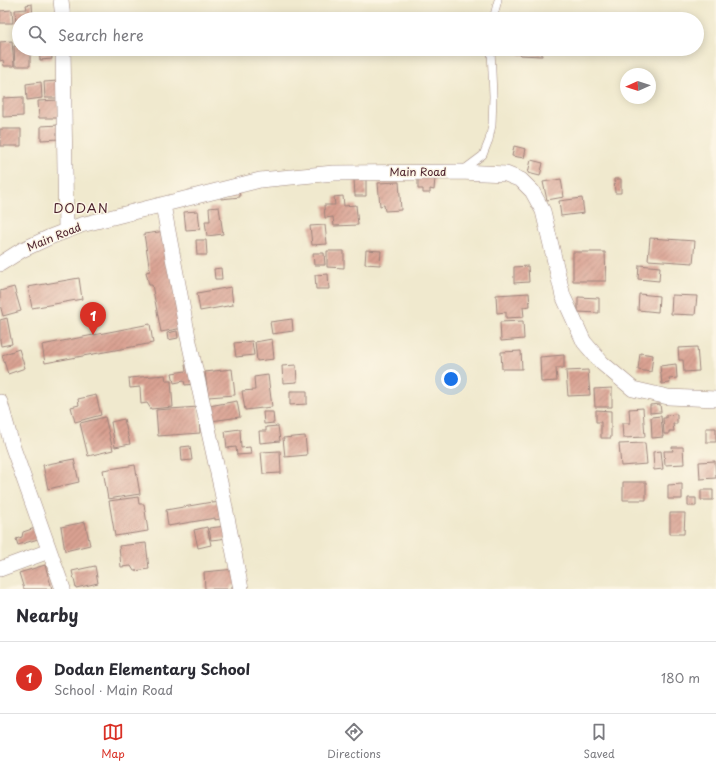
<!DOCTYPE html>
<html lang="en">
<head>
<meta charset="utf-8">
<style>
  :root { --surface:#fff; --page:#f2f2f3; --text:#2b2b33; --muted:#7c7c81; --line:#e1e1e2; --accent:#d93025 }
  body { margin:0; font-family:"Playpen Sans",sans-serif; background:var(--page); color:var(--text) }
  .compass { position:absolute; left:620px; top:68px; width:36px; height:36px; border-radius:50%; background:var(--surface); box-shadow:0 2px 10px #0003; rotate:267deg }
  .you { position:absolute; left:451px; top:379px; width:14px; height:14px; margin:-10px; border:3px solid #fff; border-radius:50%; background:#1a73e8; box-shadow:0 0 0 6px #1a73e833 }
  .badge { display:grid; place-items:center; width:26px; height:26px; border-radius:50%; background:var(--accent); color:#fff; font-size:13px; font-weight:700 }
  .pin { position:absolute; translate:-50% -33px; filter:drop-shadow(0 1px 2px #0008) }
  .pin::after { content:''; position:absolute; top:21px; width:14px; height:12px; background:inherit; clip-path:polygon(0 0,100% 0,50% 100%) }
  .list { margin:0; padding:0; list-style:none }
  h2 { display:flex; justify-content:space-between; align-items:center; height:52px; margin:0; padding:0 16px; font-size:17px }
  h2 small { font-size:13px; font-weight:400; color:var(--muted) }
  .list li { display:grid; grid-template-columns:26px 1fr auto; gap:12px; align-items:center; box-sizing:border-box; height:72px; padding:0 16px; border-top:1px solid var(--line) }
  .list b { display:block; font-size:15px; white-space:nowrap }
  .list p { margin:0; font-size:13px; white-space:nowrap; color:var(--muted) }
  .list em { font-size:13px; font-style:normal; color:var(--muted) }
  .icon { flex:none; width:22px; height:22px; fill:none; stroke:currentColor; stroke-width:2; stroke-linecap:round; stroke-linejoin:round }
  .map { position:relative; flex:none; width:716px; height:589px; overflow:hidden }
  .search { position:absolute; background:var(--surface); box-shadow:0 2px 10px #0003; left:12px; right:12px; top:12px; height:44px; display:flex; align-items:center; gap:10px; box-sizing:border-box; padding:0 14px; border-radius:22px; color:var(--muted); font-size:15px }
  .sheet { height:124px; background:var(--surface) }
  nav { display:flex; justify-content:space-around; align-items:center; box-sizing:border-box; height:56px; border-top:1px solid var(--line); background:var(--surface); font-size:11px; color:var(--muted) }
  nav a { display:grid; justify-items:center; gap:2px }
  nav .on { color:var(--accent) }
  .map>svg:first-child { display:block }
  .building { fill:url(#building-hatch) }
  .lines { fill:none; stroke-linecap:round; stroke-linejoin:round }
  .service-casing { stroke:#9d847c; stroke-width:8 }
  .minor-casing { stroke:#9d847c; stroke-width:16 }
  .service { stroke:#fff; stroke-width:7 }
  .minor { stroke:#fff; stroke-width:15 }
  .labels { text-anchor:middle; stroke-width:3; stroke-linejoin:round; paint-order:stroke }
  .street-label { font-size:11px; fill:#4a1f2b; stroke:#fcf5e5 }
  .quarter-label { font-size:13px; letter-spacing:1px; fill:#4a1f2b; stroke:#fcf5e5 }
</style>
</head>
<body>
<div class="map">
<svg width="716" height="589" viewBox="0 0 716 589">
  <defs>
    <pattern id="building-hatch" width="6" height="6" patternUnits="userSpaceOnUse"><rect width="6" height="6" fill="#d9a192"/><path d="M-1 1l2-2M0 6l6-6M5 7l2-2" fill="none" stroke="#b28377"/></pattern>
  </defs>
  <rect width="100%" height="100%" fill="#fcf5e5"/>
  <filter id="ink" filterUnits="userSpaceOnUse"><feTurbulence type="fractalNoise" baseFrequency=".025" numOctaves="2"/><feDisplacementMap in="SourceGraphic" scale="8" xChannelSelector="R" yChannelSelector="G"/><feConvolveMatrix kernelMatrix="1 2 1 2 8 2 1 2 1" color-interpolation-filters="sRGB"/></filter>
  <filter id="wash" filterUnits="userSpaceOnUse"><feTurbulence type="fractalNoise" baseFrequency=".012" numOctaves="4" result="noise"/><feDisplacementMap in="SourceGraphic" scale="16" xChannelSelector="R" yChannelSelector="G"/><feGaussianBlur stdDeviation="0.9" result="paint"/><feColorMatrix in="noise" values="0 0 0 0 0 0 0 0 0 0 0 0 0 0 0 0 0 1.4 0 .05"/><feComposite in="paint" operator="in"/></filter>
  <g filter="url(#wash)">
    <rect width="100%" height="100%" fill="#f0e9ce"/>
    <g id="blocks">
      <path class="building" d="M32 4 33 19H19V23L16 24 15 10 27 9 26 5Z
        M12 10 13 23H0V11Z
        M12 41 14 66H4L3 60 0 61V42Z
        M14 46H19V49H30V66H15Z
        M39 49H51L52 59 40 60Z
        M509 49H542V56L520 55V51L509 50Z
        M58 81 59 98H45L44 82Z
        M41 82 42 98 27 100 26 84Z
        M23 97V116L3 117V98Z
        M59 100 60 118H39L38 101Z
        M59 125 60 139 41 140V126Z
        M0 129H21V146H0Z
        M514 146 526 149 524 158 512 156Z
        M531 160 543 163 540 176 528 173Z
        M418 177H435L434 190 430 189V193H423V189H418Z
        M354 179H366V196H355Z
        M561 179 564 197 547 200 543 182Z
        M614 179H621V193H615Z
        M399 182 401 210 385 211 384 205 380 206 378 183Z
        M239 190 240 197 221 199 220 193Z
        M343 196 344 206 356 205 358 225 334 226 333 217 325 218 324 205H335L334 197Z
        M582 198 584 213 561 216 559 201Z
        M219 207 223 234 207 236 205 221H210L209 208Z
        M198 211 200 229 186 230 184 212Z
        M325 225 327 244 312 245 310 226Z
        M166 231 183 328 161 332 152 285H149L146 272 150 271 144 234Z
        M650 238 695 241 693 263 648 260Z
        M196 240H206L207 255H197Z
        M366 250 381 251 380 265 365 264Z
        M327 251H344V268L327 267Z
        M573 252H605L606 281H573Z
        M313 253H324L325 265H314Z
        M639 265 660 267 659 281 638 279Z
        M528 266 529 282 514 283V267Z
        M221 268 222 279H215L214 269Z
        M328 274 329 289H316L315 275Z
        M79 278 82 299 32 308 28 287Z
        M14 287 21 311 3 316 0 305V291Z
        M231 287 233 305 200 311 197 293Z
        M529 293 530 306 523 307 524 317 506 318V312L497 313 496 295Z
        M639 294 659 296 658 312 638 310Z
        M672 295 697 296 695 315 671 314Z
        M578 297 599 298V313L578 312Z
        M7 318 12 344 1 346 0 340V320Z
        M292 319 293 331 272 334 270 322Z
        M523 321 524 339 501 341 500 322Z
        M150 324 153 343 45 363 42 345Z
        M177 331 178 338 168 340 167 333Z
        M272 339 274 359 257 361 255 342Z
        M252 341 254 355 236 357 234 343Z
        M697 347 699 371 684 372 683 360H679L678 348Z
        M19 349 25 368 8 374 2 355Z
        M521 351 522 369H502L501 352Z
        M640 353 653 355 651 372 638 370Z
        M564 355V368H556L557 381 541 382 540 357Z
        M191 364 194 384 185 385 184 381 174 383 172 373 186 371 185 365Z
        M676 364 677 378 669 379 670 383 662 384 660 366Z
        M296 365 297 382 283 383 282 366Z
        M232 369 235 395 208 397 205 372Z
        M588 370 590 395 568 396 566 371Z
        M165 375 166 381H171L173 407 151 409 147 403 141 404 140 387 130 388 129 378Z
        M268 375 272 407 245 410 242 391 255 390 254 377Z
        M612 388V407H595L594 389Z
        M290 391H307V404L290 405Z
        M96 395 101 415 75 422 71 407 79 405 78 399Z
        M237 401 240 417 211 421 209 406Z
        M660 404 661 412 650 413V405Z
        M198 407 200 433 158 436 156 410Z
        M643 408 645 437 623 438 622 423H630L629 409Z
        M596 410 611 411V438H601V422H596Z
        M263 412H273L274 423 264 424Z
        M677 414V424H673L674 431H669V434H664L663 418H666V415Z
        M661 416 663 437 652 438 651 417Z
        M105 417 113 450 88 456 80 423Z
        M124 419 130 444 115 447 111 422Z
        M278 426 280 441 260 443 259 431H266V427Z
        M706 428H716V442H706Z
        M240 429 241 448 250 447 251 454 237 455 236 447 227 448 225 431Z
        M305 436 307 455 285 457 283 438Z
        M645 443 647 464 621 466 619 444Z
        M190 446 192 460 182 461 181 447Z
        M672 447H683L684 464 665 465 664 451H673Z
        M280 451 281 473 263 474 261 452Z
        M661 451 663 469 654 470 653 452Z
        M74 459 79 482 48 489 43 465Z
        M715 461 716 478 700 479 699 462Z
        M135 465 140 494 108 499 103 470Z
        M623 482H646V500H623Z
        M682 484V499H668V485Z
        M701 490H713V500H701Z
        M138 497 139 504H144L148 531 115 536 109 501Z
        M688 498H696V506H688Z
        M212 502V503L223 502 226 518 215 520V518L168 526 166 510Z
        M670 513H685L684 534H670Z
        M85 522 90 545 65 551 61 527Z
        M227 526 228 538 211 540 209 528Z
        M207 527 211 545 198 548 194 530Z
        M35 528 38 539 18 545 16 539 22 537 23 532Z
        M146 543 149 569 134 571 131 566 121 567 119 546Z
        M45 565 52 589H24L19 573Z
        M95 566 98 583 76 588 72 571Z
        M235 569 237 585 232 586V589H205L204 572Z"/>
    </g>
  </g>
  <g filter="url(#ink)">
    <use href="#blocks" fill-opacity="0" stroke="#9d847c" stroke-width="1"/>
    <g class="lines">
      <g class="service-casing">
        <path id="service" d="M493 19 498 0
          M463 170 483 155 489 140 492 125 493 96 491 49"/>
      </g>
      <g class="minor-casing">
        <path id="minor" d="M61 0 63 19
          M63 49 66 231
          M163 205 188 337 221 487 241 589
          M0 264 22 250 50 237 81 225 260 180 334 173 460 172 506 174 521 180 532 191 543 211 563 296 584 342 602 363 633 389 668 397 716 399
          M0 402 12 445 63 589
          M0 569 49 551"/>
      </g>
      <use href="#service" class="service"/>
      <use href="#minor" class="minor"/>
    </g>
  </g>
  <g class="labels">
    <g class="street-label">
      <text x="418" y="176">Main Road</text>
      <text transform="translate(54 237) rotate(-22)" y="4">Main Road</text>
    </g>
    <g class="quarter-label">
      <text x="81" y="213">DODAN</text>
    </g>
  </g>
</svg>
<svg class="compass" viewBox="-18 -18 36 36"><path d="M0-13l5 13h-10z" fill="#e53935"/><path d="M0 13l5-13h-10z" fill="#7c7c81"/></svg>
<div class="you"></div>
<div class="pin badge" style="left:93px;top:335px">1</div>
<div class="search"><svg class="icon" aria-label="search" viewBox="0 0 24 24"><circle cx="10" cy="10" r="6"/><path d="M15 15l6 6"/></svg>Search here</div>
</div>
<section class="sheet">
<h2>Nearby<small></small></h2>
<ul class="list">
<li><span class="badge">1</span><div><b>Dodan Elementary School</b><p>School · Main Road</p></div><em>180 m</em></li>
</ul>
</section>
<nav>
<a class="on"><svg class="icon" aria-label="map" viewBox="0 0 24 24"><path d="M3 6l6-2 6 2 6-2v14l-6 2-6-2-6 2zM9 4v14M15 6v14"/></svg>Map</a>
<a><svg class="icon" aria-label="directions" viewBox="0 0 24 24"><path d="M12 3l9 9-9 9-9-9zM9 14v-3h6M13 9l2 2-2 2"/></svg>Directions</a>
<a><svg class="icon" aria-label="saved" viewBox="0 0 24 24"><path d="M7 4h10v16l-5-4-5 4z"/></svg>Saved</a>
</nav>
</body>
</html>
